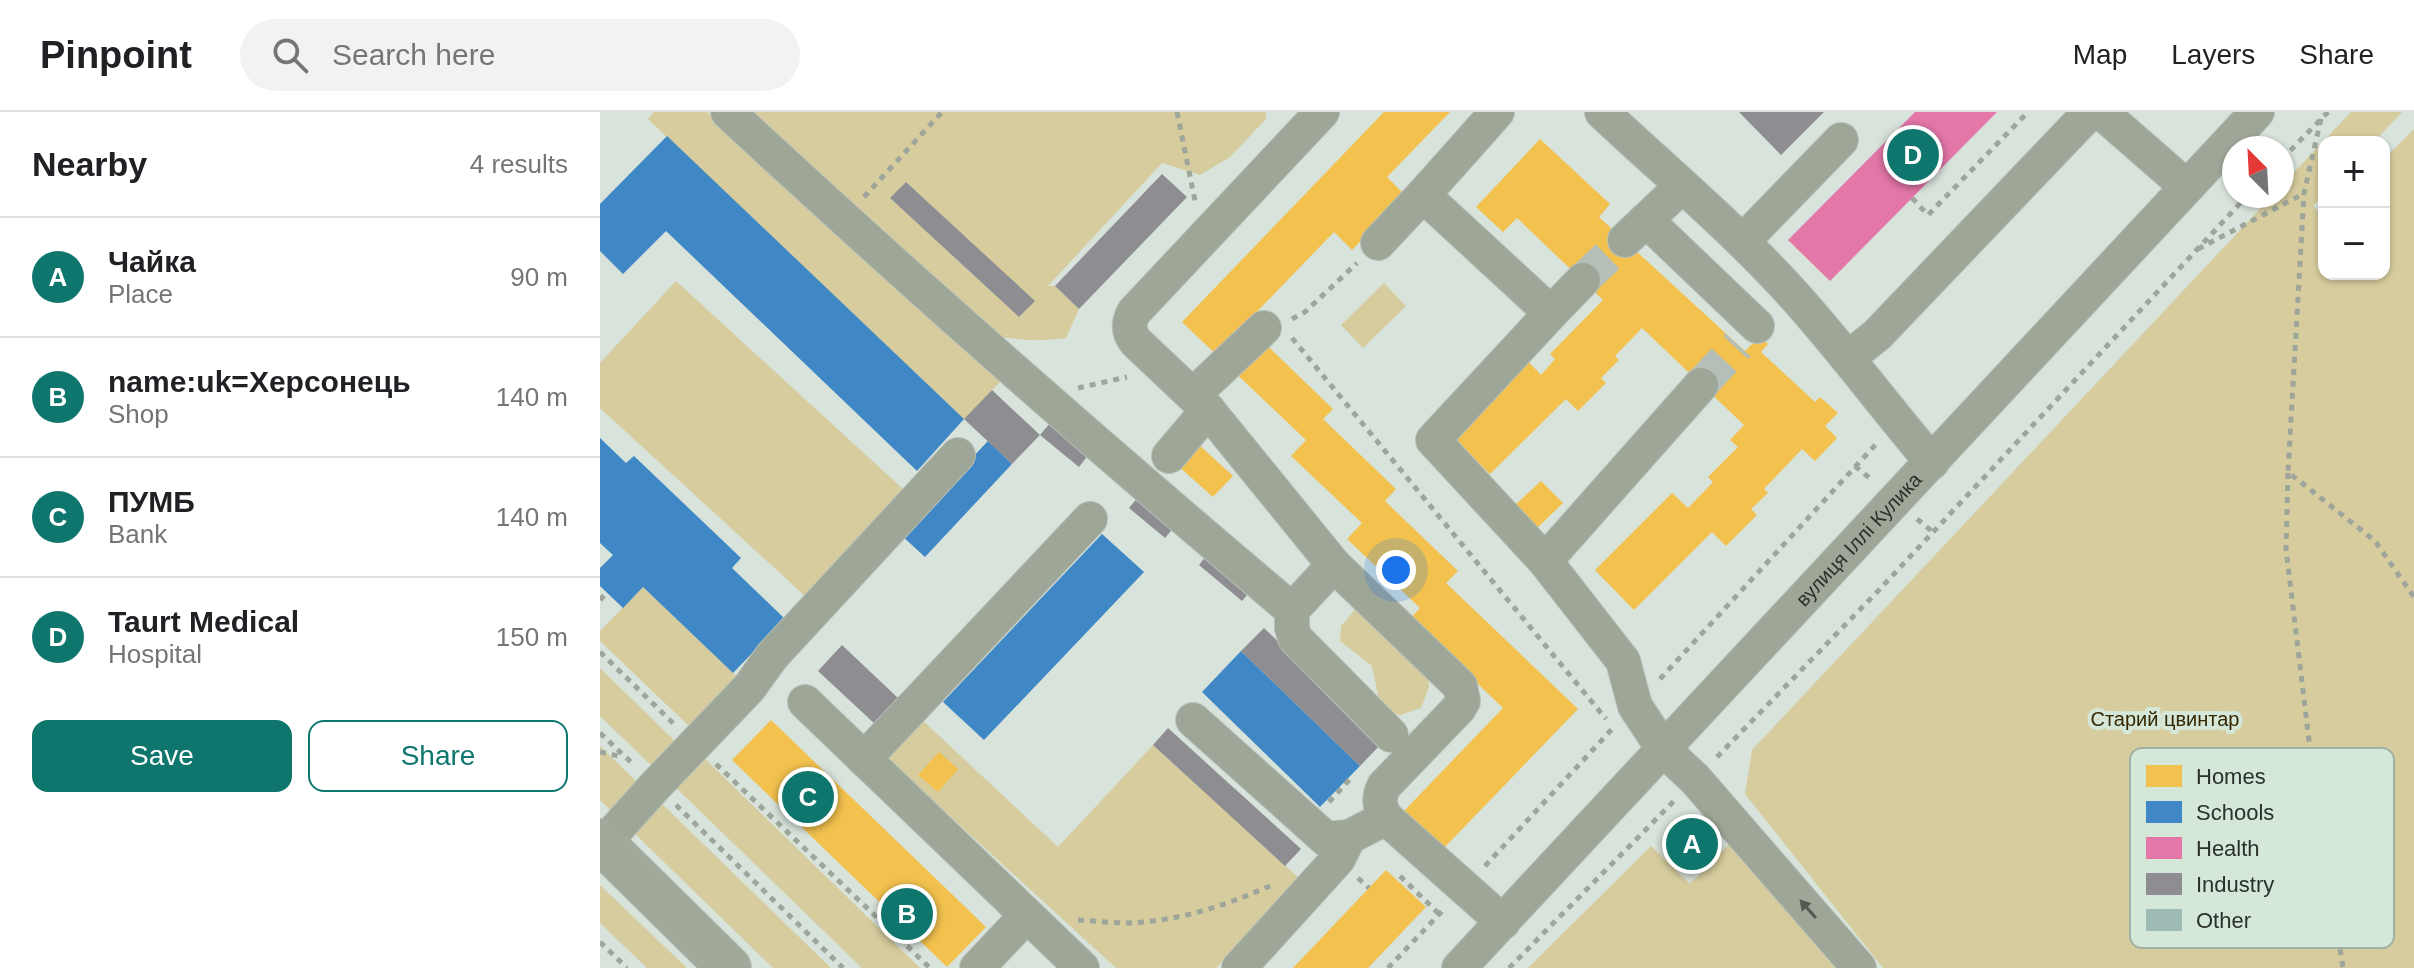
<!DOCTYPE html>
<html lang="en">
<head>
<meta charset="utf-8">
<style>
  :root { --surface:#fff; --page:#f2f2f2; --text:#202124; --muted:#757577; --line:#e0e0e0; --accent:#0f766e }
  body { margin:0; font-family:Helvetica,sans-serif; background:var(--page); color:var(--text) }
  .controls { position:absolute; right:24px; top:24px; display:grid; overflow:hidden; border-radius:16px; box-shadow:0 2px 6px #0004 }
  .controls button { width:72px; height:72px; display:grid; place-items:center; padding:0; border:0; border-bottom:2px solid var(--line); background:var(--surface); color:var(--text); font:40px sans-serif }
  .compass { position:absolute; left:1622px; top:24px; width:72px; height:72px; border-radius:50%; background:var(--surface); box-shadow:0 2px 6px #0004; rotate:336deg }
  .you { position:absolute; left:796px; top:458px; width:28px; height:28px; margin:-20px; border:6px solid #fff; border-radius:50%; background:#1a73e8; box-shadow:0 0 0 12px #1a73e833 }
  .badge { display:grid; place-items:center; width:52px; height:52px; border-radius:50%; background:var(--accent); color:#fff; font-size:26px; font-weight:700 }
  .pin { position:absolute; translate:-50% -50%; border:4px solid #fff; box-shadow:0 2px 8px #0006 }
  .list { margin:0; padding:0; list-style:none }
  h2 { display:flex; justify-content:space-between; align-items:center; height:104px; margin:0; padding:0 32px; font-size:34px }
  h2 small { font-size:26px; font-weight:400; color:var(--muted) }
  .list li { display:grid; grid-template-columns:52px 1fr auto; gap:24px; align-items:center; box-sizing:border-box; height:120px; padding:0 32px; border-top:2px solid var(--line) }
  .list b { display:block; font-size:30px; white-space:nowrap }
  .list p { margin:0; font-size:26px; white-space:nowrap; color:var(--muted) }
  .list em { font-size:26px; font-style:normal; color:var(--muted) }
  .actions { display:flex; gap:16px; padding:24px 32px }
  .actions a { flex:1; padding:18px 0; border:2px solid var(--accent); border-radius:16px; text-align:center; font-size:28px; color:var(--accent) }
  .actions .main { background:var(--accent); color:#fff }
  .icon { flex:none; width:44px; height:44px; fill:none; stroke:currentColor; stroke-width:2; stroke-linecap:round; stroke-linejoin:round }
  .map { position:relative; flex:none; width:1814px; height:856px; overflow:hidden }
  header { display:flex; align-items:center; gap:48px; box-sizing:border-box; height:112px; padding:0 40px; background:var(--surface); border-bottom:2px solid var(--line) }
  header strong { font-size:38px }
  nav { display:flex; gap:44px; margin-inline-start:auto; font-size:28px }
  .search { width:560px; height:72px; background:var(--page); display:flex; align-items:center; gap:20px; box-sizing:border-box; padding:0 28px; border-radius:44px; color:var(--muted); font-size:30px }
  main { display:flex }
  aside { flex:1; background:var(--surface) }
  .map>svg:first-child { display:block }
  .green { fill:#d6cc9e; fill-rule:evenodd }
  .homes { fill:#f2c14e }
  .schools { fill:#3f88c5 }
  .health { fill:#e377a8 }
  .industry { fill:#8d8d92 }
  .building { fill:#9ebab4 }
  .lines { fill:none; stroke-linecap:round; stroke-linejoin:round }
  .minor-tunnel { stroke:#b5bfb8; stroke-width:34; stroke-dasharray:34 17; stroke-linecap:butt }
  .minor-casing { stroke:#b6bfb9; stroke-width:36 }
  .major-casing { stroke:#b6bfb9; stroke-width:46 }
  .path { stroke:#9ea59a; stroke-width:5; stroke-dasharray:6 6; stroke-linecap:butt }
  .minor { stroke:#9ea697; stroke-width:34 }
  .major { stroke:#a1a99b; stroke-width:44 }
  .oneway { fill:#535a51 }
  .labels { text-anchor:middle; stroke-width:8; stroke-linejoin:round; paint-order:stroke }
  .street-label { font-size:20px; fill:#2a312b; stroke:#d4e7d9 }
  .park-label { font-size:20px; fill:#352802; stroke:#d4e7d9 }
  .key { fill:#d4e7d9; stroke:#a1b0a5; stroke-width:2 }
  .key-label { font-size:22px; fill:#2a312b }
</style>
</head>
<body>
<header>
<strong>Pinpoint</strong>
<div class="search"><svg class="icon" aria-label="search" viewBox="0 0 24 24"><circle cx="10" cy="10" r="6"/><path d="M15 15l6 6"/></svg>Search here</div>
<nav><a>Map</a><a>Layers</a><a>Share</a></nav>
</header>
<main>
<aside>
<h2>Nearby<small>4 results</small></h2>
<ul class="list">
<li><span class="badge">A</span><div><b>Чайка</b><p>Place</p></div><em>90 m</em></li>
<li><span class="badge">B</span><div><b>name:uk=Херсонець</b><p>Shop</p></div><em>140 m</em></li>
<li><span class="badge">C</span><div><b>ПУМБ</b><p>Bank</p></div><em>140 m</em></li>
<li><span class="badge">D</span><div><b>Taurt Medical</b><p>Hospital</p></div><em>150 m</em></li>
</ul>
<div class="actions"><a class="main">Save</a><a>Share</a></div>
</aside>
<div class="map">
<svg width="1814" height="856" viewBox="0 0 1814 856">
  <rect width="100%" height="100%" fill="#d8e3db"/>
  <path class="green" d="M54 0H107L400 270 364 307 48 7Z
    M144 0H666V7L630 45 600 63 562 51 448 174H455L479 197 466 226C439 230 417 228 390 223ZM305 70 434 189 419 205 291 87Z
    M1751 0H1802L1774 30H1724V82L1713 94 1724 104V162H1784V47L1814 17V856H1283L1145 682 1152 638 1672 84H1682V73Z
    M76 169 303 377 205 484 0 296V251Z
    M784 171 806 194 763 236 741 213Z
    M43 475 141 569 93 618 0 529V519Z
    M758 494 826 552 829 575 821 596 800 603 788 600 779 588 772 554 740 529 741 514Z
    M0 556 77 631 53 655 0 604Z
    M319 605 458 735 553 633 699 766 616 856H516L283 643Z
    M0 634 39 672 11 699 0 688Z
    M101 643 320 856H262L72 672Z
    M58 688 231 856H173L30 717Z
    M1130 731 1235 856H928L1051 734 1090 772Z
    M0 773 87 856H47L0 811Z"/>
  <path class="homes" d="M784 0H850L787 65 805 83 752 138 734 120 645 212 733 297 723 307 796 377 785 389 858 459 846 471 978 597 842 738 803 700 903 596 810 507 820 496 747 427 762 411 691 344 706 328 582 210Z
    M940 27 1010 92 999 105 1145 239 1160 224 1168 232 1161 240 1215 290 1220 285 1238 301 1225 314 1237 326 1215 349 1202 337 1164 377 1168 381 1151 397 1157 403 1126 434 1112 420 1034 498 995 458 1072 381 1088 396 1113 370 1108 365 1138 335 1130 328 1144 313 1042 216 1015 244 1019 248 1001 266 1006 271 978 299 966 287 890 362 854 327 924 245 941 263 955 247 950 242 1003 188 917 106 903 120 876 95Z
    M597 331 633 364 613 385 577 353Z
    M941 369 963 391 936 417 914 394Z
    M171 608 386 815 347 855 132 648Z
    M339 640 358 657 338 680 318 663Z
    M786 758 826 795 768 856H693Z"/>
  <path class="schools" d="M67 24 364 307 317 359 66 119 23 162 0 139V92Z
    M0 326 26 351 34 344 141 446 132 456 185 507 133 561 43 475 23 496 0 474V456L13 443 0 431Z
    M388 329 412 352 325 445 300 422Z
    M502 422 544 460 384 628 343 590Z
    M641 539 760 654 720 695 602 580Z"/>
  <path class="health" d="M1315 0H1397L1230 169 1188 128Z"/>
  <path class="industry" d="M1139 0H1224L1181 43Z
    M562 62 587 85 479 197 455 174Z
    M306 70 435 189 419 205 290 86Z
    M392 278 440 323 412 352 364 307Z
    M451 310 489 342 479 355 440 323Z
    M539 384 575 414 565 426 529 396Z
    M609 440 652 477 642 489 599 453Z
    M664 516 783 630 760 654 641 539Z
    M242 533 299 587 276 613 218 559Z
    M568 616 701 737 685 754 553 633Z"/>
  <path class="building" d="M1094 707 1117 729 1090 757 1066 734Z"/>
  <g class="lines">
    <path class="minor-tunnel" d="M983 168 1025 128
      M1101 273 1138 233"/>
    <g class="minor-casing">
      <g id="minor">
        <path d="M128 0C312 171 500 336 692 498"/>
        <path d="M722 0 534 200C528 211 528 220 536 230L608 298 734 453 860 574 863 589 859 596 784 674C778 686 779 695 786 706L903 810"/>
        <path d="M897 0 823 83 951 201 833 328 945 449"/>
        <path d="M1002 0C1066 60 1133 116 1192 181 1241 235 1284 294 1332 350"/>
        <path d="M1501 0 1587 75"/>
        <path d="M1046 108 1157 214"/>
        <path d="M1025 128 1082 74"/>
        <path d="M1143 129 1241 28"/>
        <path d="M778 131 823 83"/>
        <path d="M951 201 983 168"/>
        <path d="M1248 246 1277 223 1490 0"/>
        <path d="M1101 273 945 449 1023 549 1035 594 1064 638 1095 667 1259 856"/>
        <path d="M593 283 664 216"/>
        <path d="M569 344 608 298"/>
        <path d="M734 453 692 498V516L695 526 791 623"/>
        <path d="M205 590 482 856"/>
        <path d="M593 608 726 727 749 725 786 706"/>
        <path d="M264 647 490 407"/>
        <path d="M3 732 56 673 149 576 172 544 358 343"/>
        <path d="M377 856 426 804"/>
        <path d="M639 856 738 747 749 725"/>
        <path id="s1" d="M859 856 1657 0"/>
      </g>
    </g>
    <g class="major-casing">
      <path id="major" d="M0 729 129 856"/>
    </g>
    <path class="path" d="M577 0 595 89
      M1721 7 1704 81 1688 360 1775 429 1814 485
      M1682 47 1728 0
      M264 85 342 0
      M1312 86 1328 103 1428 0
      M1598 137 1703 82
      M692 207 705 200 757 151
      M692 226 1006 607
      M478 276 527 265
      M1255 354 1273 369
      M1688 361 1686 437 1716 687 1743 856
      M1317 407 1333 420
      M0 488 7 480
      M0 540 74 612
      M1060 567 1278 330
      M0 621 34 653
      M0 640 23 645
      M1117 645 1278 479 1647 84
      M116 652 330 856
      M729 690 752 665
      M76 693 243 856
      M885 754 1014 615
      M800 764 839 802
      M758 766 769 776
      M478 808C495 809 512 811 528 811 579 809 624 794 670 774
      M0 830 27 856
      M788 856 845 796
      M909 856 1074 689"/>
    <use href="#minor" class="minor"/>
    <use href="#major" class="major"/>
  </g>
  <defs><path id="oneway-solid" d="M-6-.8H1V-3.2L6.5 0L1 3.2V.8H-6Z" transform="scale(2)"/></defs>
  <use class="oneway" href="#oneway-solid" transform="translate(1208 797) rotate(-131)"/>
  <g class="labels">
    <g class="street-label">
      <text dy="7" stroke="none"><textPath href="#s1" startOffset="586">вулиця Іллі Кулика</textPath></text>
    </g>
    <g class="park-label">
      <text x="1565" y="614">Старий цвинтар</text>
    </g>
  </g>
  <rect x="1530" y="636" width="264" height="200" rx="12" class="key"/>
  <rect x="1546" y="653" width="36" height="22" fill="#f2c14e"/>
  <rect x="1546" y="689" width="36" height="22" fill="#3f88c5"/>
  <rect x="1546" y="725" width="36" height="22" fill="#e377a8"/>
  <rect x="1546" y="761" width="36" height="22" fill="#8d8d92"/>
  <rect x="1546" y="797" width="36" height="22" fill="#9ebab4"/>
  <g class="key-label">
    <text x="1596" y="672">Homes</text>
    <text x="1596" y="708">Schools</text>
    <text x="1596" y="744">Health</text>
    <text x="1596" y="780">Industry</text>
    <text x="1596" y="816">Other</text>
  </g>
</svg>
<div class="controls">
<button>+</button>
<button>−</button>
</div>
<svg class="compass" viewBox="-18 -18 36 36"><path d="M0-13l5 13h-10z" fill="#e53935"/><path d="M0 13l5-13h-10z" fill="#757577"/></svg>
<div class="you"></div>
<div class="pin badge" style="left:1092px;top:732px">A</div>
<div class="pin badge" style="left:307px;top:802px">B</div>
<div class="pin badge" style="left:208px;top:685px">C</div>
<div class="pin badge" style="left:1313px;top:43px">D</div>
</div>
</main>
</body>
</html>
